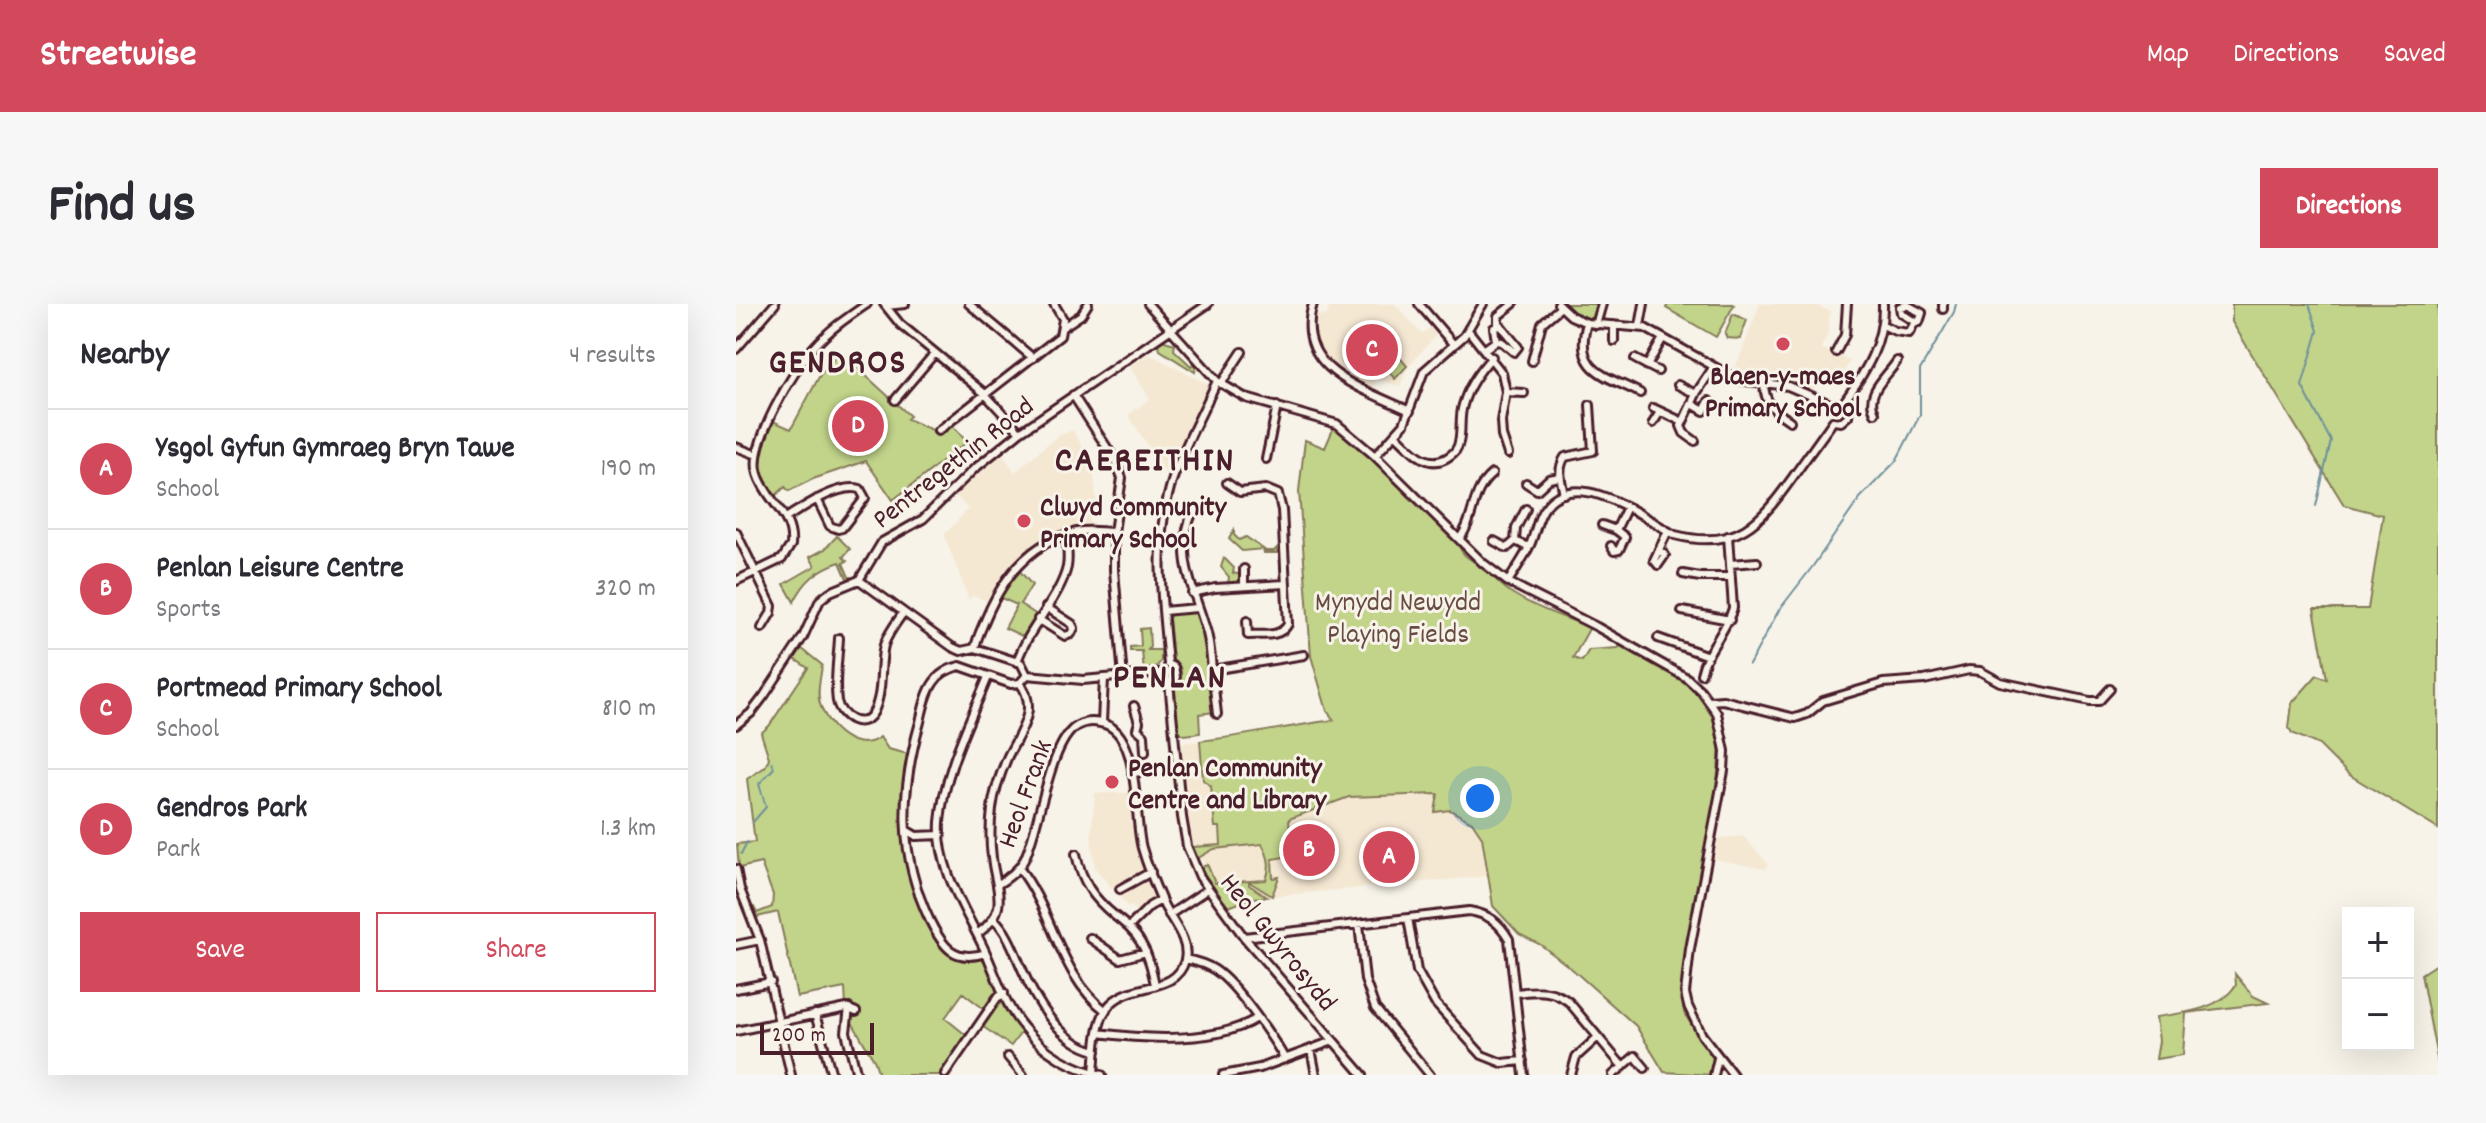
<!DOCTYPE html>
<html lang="en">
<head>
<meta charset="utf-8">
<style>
  :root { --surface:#fff; --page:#f7f7f7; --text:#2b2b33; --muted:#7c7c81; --line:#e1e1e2; --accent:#d1495b }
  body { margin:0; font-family:Dekko,sans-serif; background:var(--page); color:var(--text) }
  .controls { position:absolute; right:24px; bottom:24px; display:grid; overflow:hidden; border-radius:0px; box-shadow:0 8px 32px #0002 }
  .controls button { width:72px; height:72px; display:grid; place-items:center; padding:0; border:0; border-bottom:2px solid var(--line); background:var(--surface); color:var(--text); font:40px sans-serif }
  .scale { position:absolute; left:24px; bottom:20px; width:114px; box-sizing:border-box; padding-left:8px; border:4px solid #4a1f2b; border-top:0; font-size:22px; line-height:28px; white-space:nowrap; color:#4a1f2b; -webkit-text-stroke:6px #f7f3e8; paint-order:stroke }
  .you { position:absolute; left:744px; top:494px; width:28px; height:28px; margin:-20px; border:6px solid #fff; border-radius:50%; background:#1a73e8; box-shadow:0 0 0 12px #1a73e833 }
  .badge { display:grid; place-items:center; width:52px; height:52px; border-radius:50%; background:var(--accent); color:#fff; font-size:26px; font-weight:700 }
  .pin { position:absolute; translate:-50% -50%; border:4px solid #fff; box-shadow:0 2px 8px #0006 }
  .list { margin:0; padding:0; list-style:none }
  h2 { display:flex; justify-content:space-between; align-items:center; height:104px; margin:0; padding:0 32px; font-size:34px }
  h2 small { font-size:26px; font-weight:400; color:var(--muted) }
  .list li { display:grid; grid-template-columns:52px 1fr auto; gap:24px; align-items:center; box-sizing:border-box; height:120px; padding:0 32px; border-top:2px solid var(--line) }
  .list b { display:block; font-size:30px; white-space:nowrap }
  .list p { margin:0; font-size:26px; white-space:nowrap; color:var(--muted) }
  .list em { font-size:26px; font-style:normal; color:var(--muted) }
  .actions { display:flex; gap:16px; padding:24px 32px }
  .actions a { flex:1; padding:18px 0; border:2px solid var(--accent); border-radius:0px; text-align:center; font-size:28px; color:var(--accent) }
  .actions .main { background:var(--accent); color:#fff }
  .map { position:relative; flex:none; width:1702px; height:771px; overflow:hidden; border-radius:0px }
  header { display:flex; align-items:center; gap:48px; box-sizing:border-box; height:112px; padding:0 40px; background:var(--accent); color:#fff }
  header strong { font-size:38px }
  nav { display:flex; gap:44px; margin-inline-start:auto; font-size:28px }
  .intro { display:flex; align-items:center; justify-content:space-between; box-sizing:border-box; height:192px; padding:0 48px }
  h1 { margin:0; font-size:56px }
  .button { padding:20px 36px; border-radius:0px; background:var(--accent); color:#fff; font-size:28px; font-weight:700 }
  main { display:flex; gap:48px; padding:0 48px }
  aside { flex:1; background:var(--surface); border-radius:0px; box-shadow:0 8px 32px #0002 }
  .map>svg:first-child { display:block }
  .built { fill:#f5e8d3 }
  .green { fill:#c1d48a; stroke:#867a5a; stroke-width:2 }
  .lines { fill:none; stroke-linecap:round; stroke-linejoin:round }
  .stream { stroke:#70909b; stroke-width:2 }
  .minor-casing { stroke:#4a1f2b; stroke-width:12 }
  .minor { stroke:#f7f3e8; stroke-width:6 }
  .poi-dot { fill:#d1495b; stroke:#f7f3e8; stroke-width:3 }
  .labels { text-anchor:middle; stroke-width:6; stroke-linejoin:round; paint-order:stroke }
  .poi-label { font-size:28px; font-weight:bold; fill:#4a1f2b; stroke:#f7f3e8; text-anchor:start }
  .street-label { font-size:28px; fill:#4a1f2b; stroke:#f7f3e8 }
  .park-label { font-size:28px; fill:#684c43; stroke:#f7f3e8 }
  .district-label { font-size:36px; font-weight:bold; letter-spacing:2px; fill:#4a1f2b; stroke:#f7f3e8 }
</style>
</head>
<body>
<header>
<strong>Streetwise</strong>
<nav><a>Map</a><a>Directions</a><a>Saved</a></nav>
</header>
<div class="intro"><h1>Find us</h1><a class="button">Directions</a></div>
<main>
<aside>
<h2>Nearby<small>4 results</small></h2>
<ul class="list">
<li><span class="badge">A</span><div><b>Ysgol Gyfun Gymraeg Bryn Tawe</b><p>School</p></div><em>190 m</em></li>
<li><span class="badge">B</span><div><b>Penlan Leisure Centre</b><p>Sports</p></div><em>320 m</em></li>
<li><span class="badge">C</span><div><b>Portmead Primary School</b><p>School</p></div><em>810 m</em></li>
<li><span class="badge">D</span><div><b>Gendros Park</b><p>Park</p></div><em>1.3 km</em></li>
</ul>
<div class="actions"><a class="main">Save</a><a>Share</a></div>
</aside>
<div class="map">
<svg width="1702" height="771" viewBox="0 0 1702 771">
  <rect width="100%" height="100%" fill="#f7f3e8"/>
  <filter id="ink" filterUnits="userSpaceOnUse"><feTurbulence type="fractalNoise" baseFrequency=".0125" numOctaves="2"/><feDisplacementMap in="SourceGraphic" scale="16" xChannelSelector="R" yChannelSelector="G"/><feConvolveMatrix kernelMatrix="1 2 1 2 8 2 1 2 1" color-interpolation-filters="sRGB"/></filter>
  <g filter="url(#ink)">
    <path class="built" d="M594 0H659L686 30 697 21 703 28 671 64 664 83 641 74 636 85 606 70 587 52 580 40V12L591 11Z
      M1024 0H1077L1094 7 1092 31 1085 44 1114 57 1100 82H1092L1082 77 1077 86 1056 79 1015 75 997 70Z
      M413 50 473 81 432 173 392 111 414 95 393 62Z
      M337 126 356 160 362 206 354 210 353 224 340 225 287 252 262 280 253 298 237 291 233 296 208 231 232 205 219 191 265 148 279 168 320 133Z
      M554 422 702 490 699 499 736 518 746 534 752 572 516 594 496 604 476 584 465 564 468 561 466 555 463 556 457 543 450 508 444 439 511 432Z
      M359 489H393L407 562 420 595 410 600 402 609 394 601 392 603 359 564 355 534Z
      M1007 532 1032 560 1029 565 978 555 982 534Z"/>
    <path class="green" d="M828 0H864L856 16 837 9Z
      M932 0H996L998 1 980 33 930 4Z
      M1496 0H1702V525L1612 470 1583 441 1556 429 1553 424 1556 399 1581 371 1591 375 1578 305H1632L1647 211 1608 201 1496 18Z
      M997 10 1011 16 1004 35 991 34 989 30Z
      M425 36 439 40 438 46 455 62 457 60 460 62 459 68 424 46 422 40Z
      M654 42 671 62 659 75 641 53Z
      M104 48 174 112 171 115 201 128 214 119 231 138 157 196 130 157 77 175 53 187 49 183 38 193C16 164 23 147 37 117L55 125 84 71Z
      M598 123 608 129 722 238C726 254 734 254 746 263 756 271 764 281 774 288 799 304 827 313 854 323L837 354 846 357 853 346 882 344 887 340 937 367 961 389 977 414 984 441 981 481 972 544 958 595 946 683 948 709 978 756 975 771 928 768 900 722 836 665 805 641 783 630 757 602 746 533 736 518 714 506 699 508 702 490 613 493 553 515 555 552 536 555 537 574 543 573 536 592 515 579V577L530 576C535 562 533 553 526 540L478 545 462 554 457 543 485 541 484 523H479L475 482 467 476 464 437C509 432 553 422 598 416L591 407 575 352 563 187 569 136 589 144Z
      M498 226V231L503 236 510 233 530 247H538L541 244V249H528L527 245 506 247 493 235Z
      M101 232 114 245 107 253 111 257 107 259 113 273 117 274 112 277 104 258C82 265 68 277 58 298L48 280 79 262 74 253 89 245Z
      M488 254 498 264 497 269 506 271 504 280H492L493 273 485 263Z
      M282 265 296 281 284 300 301 311 288 333 269 324 281 301 263 293Z
      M458 307C477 330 475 370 477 398L475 403 479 408 463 410 464 429 449 431 442 427 439 386 445 368 444 363 437 356 433 314 436 309Z
      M413 324 414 343 412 346H425V357L418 366 408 368 406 347H394V343L405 342 404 325Z
      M65 344 86 361C85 373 80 388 84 400 91 423 120 451 144 433L152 445 172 450C159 511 168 569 198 623 202 631 207 643 214 649 225 658 238 653 249 655L274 711 286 727 275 742 240 718 248 705 227 689 209 714 230 731 205 769 207 771H143L139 758 117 720 114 719 116 707H121L116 702H110L109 684 61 693 42 608 21 613 16 604 18 603 21 609 36 603 37 591 25 559 3 564 1 540 19 538 11 475 29 463 33 454 25 429 33 422 72 364 57 354Z
      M471 560 479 579 513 577V581L531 593 516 594 490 604 465 564Z
      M1702 659V759L1685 670Z
      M1499 670 1517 692 1532 699 1450 709 1447 751 1420 755 1423 737 1420 713C1448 709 1483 706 1500 681Z"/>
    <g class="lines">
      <path class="stream" d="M1573 0 1582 27 1566 82 1595 137 1580 202
        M1013 361 1043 306 1077 262 1124 194 1160 157 1184 111V66L1218 8 1220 0
        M17 518 30 503 23 480 38 464 36 458
        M5 550 11 538"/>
      <g class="minor-casing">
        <path id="minor" d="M148 0 164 20 248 89 284 128
          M233 0 297 54
          M412 0 481 77 510 94 601 120 639 152 747 259 772 278 861 323 951 374 965 387 981 409 989 447 988 467 954 645 949 689 952 702 966 731 997 771
          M577 0C557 66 628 85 674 107
          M683 0 718 41
          M822 0 835 12 851 19 909 24 1002 76 1052 82 1094 100
          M150 2 169 0
          M1207 5V0
          M851 19C837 67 869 71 904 89
          M860 21 866 0
          M1147 21 1159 27 1173 29 1179 18 1165 9 1164 3 1171 1 1186 9 1183 18H1179
          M762 22V12L777 0
          M904 22 908 0
          M327 23 345 11 352 0
          M732 26 766 69 770 88 765 117 766 132 772 150
          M878 37V21
          M0 45 39 0
          M749 45 760 37 766 38 778 48 782 43 764 21 758 24 760 37
          M1100 48 1109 31 1111 0
          M899 55 922 67
          M796 57 806 19 825 3
          M911 62 927 34
          M485 80 506 48
          M1028 80C1029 101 1038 106 1054 117
          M942 81 960 90
          M770 88 788 89
          M337 91 379 156 386 174 378 228V266L387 374
          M159 96 199 49
          M1108 98C1130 67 1148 39 1147 0
          M956 100 968 107 973 97
          M917 104 947 118
          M1139 109C1128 89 1151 73 1161 57
          M1097 117 1105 118 1112 112 1113 103 1108 98
          M917 119 924 108
          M202 127 324 32 327 15 318 0
          M660 131C674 144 691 167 712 153 717 150 722 145 723 138 726 126 723 113 727 101 732 82 743 67 756 53
          M959 137 948 129 945 122 961 88 977 64
          M0 143 21 151
          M639 152 668 120 688 67 728 32 747 0
          M530 155 541 102
          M491 179 504 188 530 185 542 190 546 206 552 320C545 334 525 330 512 331L511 317
          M790 179 801 186 813 175 824 173
          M828 190C825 177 821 165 829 153L857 147 854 101
          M457 207C437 253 459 286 471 329 474 341 475 353 476 366L568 351
          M50 214C67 203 103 179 124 185L129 194 106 224 102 225 94 222 81 195
          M866 221 880 226 889 233 883 246 878 247 875 242
          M880 226 891 203
          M0 228 36 302 35 309 26 324
          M724 234C740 213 734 188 756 170
          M758 237 771 244 779 237 793 243
          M779 237 780 224 790 205
          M923 246 929 251 922 261 918 256 932 227
          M994 260 1021 258
          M508 265V282
          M947 270 964 273H995
          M123 276 216 343 225 347 239 344 285 359 291 371
          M0 277 46 255 55 241C58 211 30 197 22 170 12 141 58 65 78 43 94 25 112 13 131 0
          M772 278C779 266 788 254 794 241 800 228 801 212 811 201 843 163 908 214 939 231 1001 247 1024 219 1057 173 1070 154 1084 136 1097 117
          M456 289 479 284 549 280
          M427 307 461 304
          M946 307 994 316
          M302 315 329 332 335 330 338 324 336 320 310 303
          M103 334C102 354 98 378 101 397 104 413 126 427 137 409 148 389 143 362 148 341 152 329 160 319 167 309
          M922 334 972 352
          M239 344C241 333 246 324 250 314 267 274 294 237 341 228 353 225 366 228 378 228
          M281 358C292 324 324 294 331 263 333 252 331 241 330 231
          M432 360C427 302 417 242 434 184 445 147 465 112 481 77
          M432 360 438 363 440 373 433 378
          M476 366 481 410
          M965 370C970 346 990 328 997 304L992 232
          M291 371 347 376 424 369
          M252 373C233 419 208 468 204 518 201 566 231 607 250 649 261 674 270 704 289 725 309 749 335 764 366 771
          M433 378 446 513 451 542 464 573 508 633 627 771
          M973 397 987 396 1059 414 1071 410 1087 397 1147 379 1188 376 1233 366 1244 367 1264 378 1354 397H1363L1374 385
          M398 402 403 418 401 425
          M366 419 368 374
          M0 421 15 409 28 392 67 333 84 296 94 288 123 276 146 238 187 215 237 166 284 128 472 0
          M401 425 408 431 409 448
          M396 469 441 465
          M170 526 180 532 205 531
          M340 550C346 578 357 594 379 612 389 620 399 628 405 639 413 652 416 666 419 681
          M283 564C318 608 323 672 370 707
          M0 565 4 585 24 636 55 771
          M261 581C272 574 282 567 288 556 303 527 313 438 341 422 348 418 356 417 364 419 406 425 397 513 406 544 411 561 418 579 425 595 432 614 454 634 449 656 440 692 391 676 371 704 359 722 360 749 358 769
          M384 585 415 568
          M433 611 472 585
          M672 614 681 667 699 699 746 751 766 759 787 757
          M258 615C272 628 278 647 286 665 299 696 324 739 360 747
          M623 620 629 676 639 704 694 771
          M393 623 414 602 425 596
          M241 630C275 606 260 587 256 554 254 538 254 521 256 505 258 487 265 468 272 452 284 428 303 405 284 379
          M508 633 733 607C752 610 763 618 773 635L788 771
          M354 634 384 655 410 648
          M0 641 24 636
          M250 649C218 659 207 643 194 617 162 550 164 488 184 418 187 405 190 389 198 378 204 369 215 364 224 362L275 380 284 379 291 371
          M449 655C459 657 470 660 479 666 501 681 535 731 549 755
          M0 685 35 678
          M779 689C801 687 815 684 833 698L887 763
          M113 704 110 728 121 771
          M79 710 96 771
          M0 727 111 704 120 708
          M362 729C408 735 481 740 521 714
          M575 745 580 771
          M272 753 287 771
          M209 770 261 694 268 689
          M487 771 524 764 597 737
          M835 771 840 753 862 733
          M877 771 899 752 909 764
          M978 771 982 754"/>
      </g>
      <use href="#minor" class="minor"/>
    </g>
  </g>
  <g class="poi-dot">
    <circle cx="1047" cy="40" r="8"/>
    <circle cx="288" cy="217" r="8"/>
    <circle cx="376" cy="478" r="8"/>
  </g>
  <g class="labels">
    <g class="poi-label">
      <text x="1047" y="80" text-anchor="middle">Blaen-y-maes<tspan x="1047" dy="32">Primary School</tspan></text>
      <text x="304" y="211">Clwyd Community<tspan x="304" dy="32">Primary School</tspan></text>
      <text x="392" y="472">Penlan Community<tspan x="392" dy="32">Centre and Library</tspan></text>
    </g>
    <g class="street-label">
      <text transform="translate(216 157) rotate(-38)" y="10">Pentregethin Road</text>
      <text transform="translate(287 489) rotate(-70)" y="10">Heol Frank</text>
      <text transform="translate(544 637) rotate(51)" y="10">Heol Gwyrosydd</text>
    </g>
    <g class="park-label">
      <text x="662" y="306">Mynydd Newydd<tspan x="662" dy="32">Playing Fields</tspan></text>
    </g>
    <g class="district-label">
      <text x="102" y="68">GENDROS</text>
      <text x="409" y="166">CAEREITHIN</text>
      <text x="434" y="383">PENLAN</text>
    </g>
  </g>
</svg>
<div class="controls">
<button>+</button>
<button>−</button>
</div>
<div class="scale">200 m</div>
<div class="you"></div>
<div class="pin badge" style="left:653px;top:553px">A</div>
<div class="pin badge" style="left:573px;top:546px">B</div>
<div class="pin badge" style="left:636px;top:46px">C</div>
<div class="pin badge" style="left:122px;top:122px">D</div>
</div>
</main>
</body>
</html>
